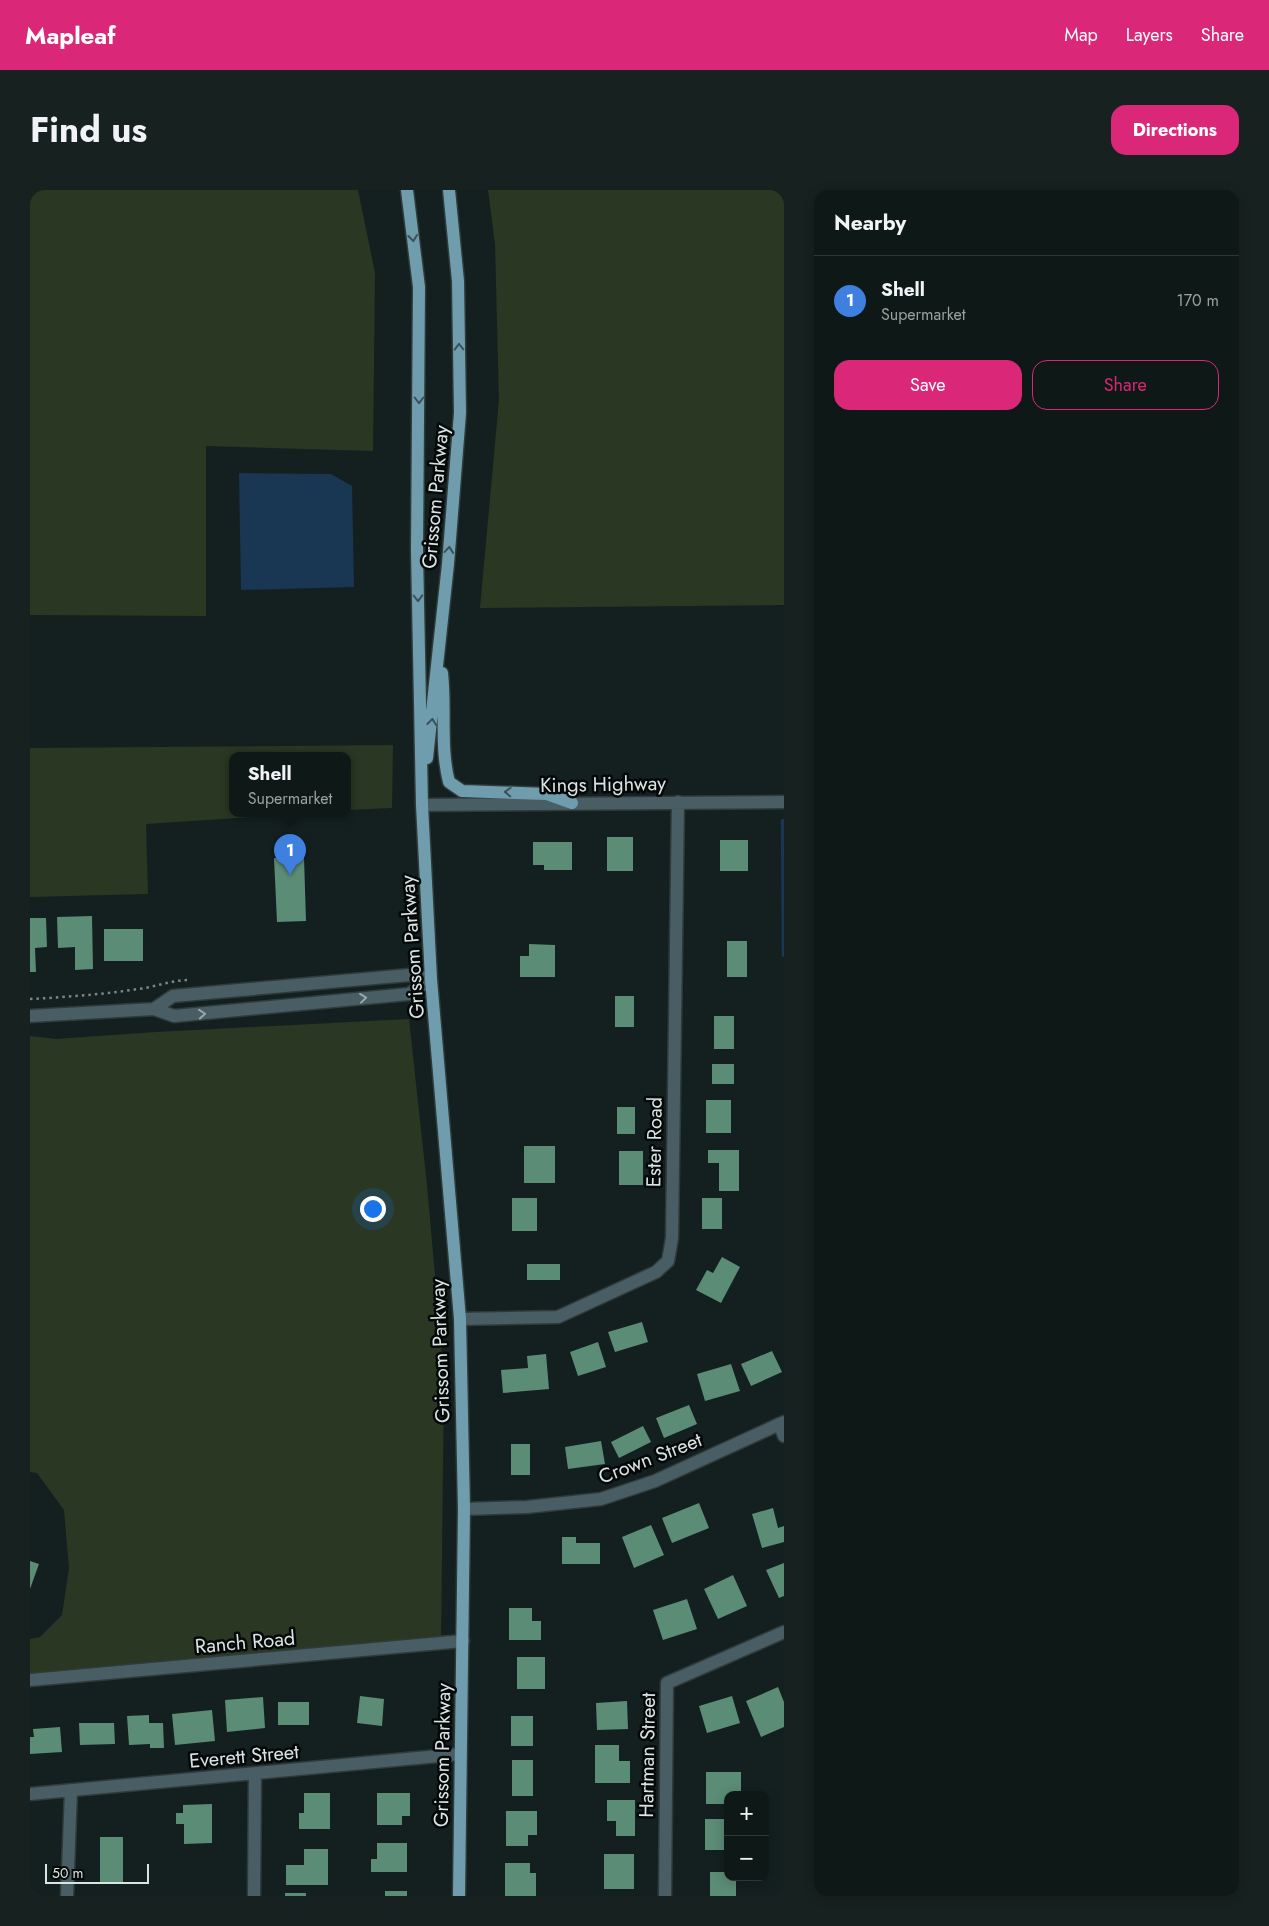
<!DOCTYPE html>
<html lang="en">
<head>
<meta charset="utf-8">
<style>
  :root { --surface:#0e1817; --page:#172120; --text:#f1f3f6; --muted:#9ba0a1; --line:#2e3736; --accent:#db2777 }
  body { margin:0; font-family:Jost,sans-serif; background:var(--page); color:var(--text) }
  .controls { position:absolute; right:15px; bottom:15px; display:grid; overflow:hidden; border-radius:10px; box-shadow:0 2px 12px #0003 }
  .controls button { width:45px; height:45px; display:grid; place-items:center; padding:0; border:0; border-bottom:1px solid var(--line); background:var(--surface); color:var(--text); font:25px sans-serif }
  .scale { position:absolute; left:15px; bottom:12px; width:104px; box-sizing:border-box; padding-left:5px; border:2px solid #dbe4e3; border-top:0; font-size:14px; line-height:18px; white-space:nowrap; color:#dbe4e3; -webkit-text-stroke:4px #040808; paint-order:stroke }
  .you { position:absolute; left:342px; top:1018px; width:18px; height:18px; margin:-12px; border:4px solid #fff; border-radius:50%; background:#1a73e8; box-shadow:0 0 0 8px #1a73e833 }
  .badge { display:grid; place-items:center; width:32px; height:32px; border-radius:50%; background:var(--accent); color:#fff; font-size:16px; font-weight:700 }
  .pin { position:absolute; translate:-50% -41px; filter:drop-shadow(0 1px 2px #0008) }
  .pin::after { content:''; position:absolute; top:26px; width:18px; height:15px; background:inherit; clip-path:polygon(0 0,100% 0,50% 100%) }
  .popup { position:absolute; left:199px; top:562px; width:122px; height:65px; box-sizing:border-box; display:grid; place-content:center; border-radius:10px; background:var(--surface); filter:drop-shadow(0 1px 4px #0005); font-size:16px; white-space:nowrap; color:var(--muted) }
  .popup b { font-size:19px; color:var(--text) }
  .popup::after { content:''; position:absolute; left:50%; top:100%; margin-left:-10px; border:10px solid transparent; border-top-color:var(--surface) }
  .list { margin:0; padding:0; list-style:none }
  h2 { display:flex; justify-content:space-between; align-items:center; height:65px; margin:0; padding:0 20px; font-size:21px }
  h2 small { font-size:16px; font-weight:400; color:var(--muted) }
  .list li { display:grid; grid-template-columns:32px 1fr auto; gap:15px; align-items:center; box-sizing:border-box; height:90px; padding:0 20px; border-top:1px solid var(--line) }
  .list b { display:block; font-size:19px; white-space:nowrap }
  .list p { margin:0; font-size:16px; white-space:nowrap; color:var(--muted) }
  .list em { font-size:16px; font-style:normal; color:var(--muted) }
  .actions { display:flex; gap:10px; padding:15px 20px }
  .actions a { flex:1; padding:11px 0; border:1px solid var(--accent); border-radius:15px; text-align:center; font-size:18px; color:var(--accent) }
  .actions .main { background:var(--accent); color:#fff }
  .map { position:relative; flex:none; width:754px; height:1706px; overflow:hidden; border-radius:15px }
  header { display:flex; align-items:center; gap:30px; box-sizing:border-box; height:70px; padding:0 25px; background:var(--accent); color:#fff }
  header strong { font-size:24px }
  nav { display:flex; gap:28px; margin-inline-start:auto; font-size:18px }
  .intro { display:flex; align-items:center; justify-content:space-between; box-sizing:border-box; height:120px; padding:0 30px }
  h1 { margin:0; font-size:35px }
  .button { padding:12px 22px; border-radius:15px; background:var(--accent); color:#fff; font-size:18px; font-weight:700 }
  main { display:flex; gap:30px; padding:0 30px }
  aside { flex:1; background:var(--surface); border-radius:15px; box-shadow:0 2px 12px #0003 }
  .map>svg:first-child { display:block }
  .green { fill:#2a3723 }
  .water { fill:#193653 }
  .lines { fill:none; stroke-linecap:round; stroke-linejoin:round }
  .stream { stroke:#193653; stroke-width:4.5 }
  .building { fill:#5b8c76 }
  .minor-casing { stroke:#2f3b3a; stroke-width:15 }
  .major-casing { stroke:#2f3b3a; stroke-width:15 }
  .path { stroke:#7b8685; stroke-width:2.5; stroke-dasharray:2.5 4; stroke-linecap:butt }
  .minor { stroke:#485d64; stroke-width:12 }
  .major { stroke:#709dad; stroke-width:12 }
  .oneway { stroke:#3a525a }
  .oneway2 { stroke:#99a7aa }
  .labels { text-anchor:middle; stroke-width:5; stroke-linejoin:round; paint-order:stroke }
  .street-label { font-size:20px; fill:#dbe4e3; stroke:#040808 }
</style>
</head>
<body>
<header>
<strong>Mapleaf</strong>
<nav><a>Map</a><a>Layers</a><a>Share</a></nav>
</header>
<div class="intro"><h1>Find us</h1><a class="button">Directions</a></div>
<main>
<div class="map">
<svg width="754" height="1706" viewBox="0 0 754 1706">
  <rect width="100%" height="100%" fill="#13201f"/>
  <path class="green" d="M0 0H328L345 83 343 261 176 256V426L0 425Z
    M458 0H754V415L450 418 469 210 465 54Z
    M363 555 362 618 318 620V566H202V624H268L116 634 118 704 0 707V558Z
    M379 829 397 995 414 1188 411 1452 0 1483V1449L10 1447 32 1425 39 1378 34 1320 7 1283 0 1282V846L26 849 126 842Z"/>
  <path class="water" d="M209 283 301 284 322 296 324 397 211 400Z"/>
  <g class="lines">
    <path class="stream" d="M753 631 754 765"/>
  </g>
  <path class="building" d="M577 647H603V681H577Z
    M690 650H718V681H690Z
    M503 652H542V680H514V675H503Z
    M274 667 276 731 247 732 244 668Z
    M62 726 63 779 45 780V757L28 758 27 727Z
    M0 728H16L17 757 5 758 6 782H0Z
    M74 739H113V771H74Z
    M697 751H717V787H697Z
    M499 754 525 755V787H490V766H499Z
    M585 806H604V837H585Z
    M684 826H704V859H684Z
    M682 874H704V894H682Z
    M676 910H701V943H676Z
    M587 917H605V944H587Z
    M494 956H525V993H494Z
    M678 960H709V1001H689V973H678Z
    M589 961H613V995H589Z
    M482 1008H507V1041H482Z
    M672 1008H692V1039H672Z
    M692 1067 710 1077 691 1113 666 1100 677 1080 683 1083Z
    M497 1074H530V1090H497Z
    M612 1132 618 1152 585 1162 578 1142Z
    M568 1152 576 1177 548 1186 540 1162Z
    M742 1161 752 1182 721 1196 711 1174Z
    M516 1164 519 1199 473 1203 471 1180 498 1178 497 1166Z
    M701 1174 710 1201 675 1211 667 1184Z
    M659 1215 667 1234 634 1248 626 1228Z
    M613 1236 621 1252 589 1268 581 1252Z
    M571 1251 575 1274 538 1279 535 1257Z
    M481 1254H500V1285H481Z
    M669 1313 679 1338 642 1353 632 1328Z
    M743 1318 748 1338 754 1336V1352L732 1358 722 1324Z
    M621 1335 634 1365 604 1378 592 1347Z
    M532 1347H546V1353H570V1374H532Z
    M0 1371 9 1374 0 1399Z
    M754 1373V1406L749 1408 736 1380Z
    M703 1385 717 1416 688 1429 674 1399Z
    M657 1409 667 1439 633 1450 623 1420Z
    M479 1418H502V1431H511V1450H479Z
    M487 1467H515V1499H487Z
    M748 1497 754 1512V1537L731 1547 716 1511Z
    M330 1506 354 1509 352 1536 327 1533Z
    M702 1506 710 1533 677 1543 669 1516Z
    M233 1507 235 1538 197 1542 195 1510Z
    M597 1511 598 1539 567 1540 566 1513Z
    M248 1512H279V1535H248Z
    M182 1520 185 1551 145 1555 142 1524Z
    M119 1525V1533H133L134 1558H120V1554L99 1555 97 1526Z
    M481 1526H503V1556H481Z
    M49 1533H84L85 1554 50 1555Z
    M30 1537 32 1562 0 1564V1547H4L3 1539Z
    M565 1555H589V1571H600V1593H565Z
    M482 1570H503V1606H482Z
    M676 1582H711V1605H698V1614H676Z
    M274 1603H300V1639H269V1623H274Z
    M347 1603H380V1626H372V1635H347Z
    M577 1610H605V1646H586V1631H577Z
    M182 1614V1653L154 1654V1634H146V1623H153V1615Z
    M476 1621H507V1645H498V1656H476Z
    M675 1629H698V1660H675Z
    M70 1647H93V1692H70Z
    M347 1653H377V1682H341V1669H347Z
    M274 1659H298V1695H256V1675H274Z
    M574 1664H604V1699H574Z
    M475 1673H500V1683H506V1706H475Z
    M680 1682H698V1687H706V1706H680Z
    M355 1701H377V1706H355Z
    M255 1703H276V1706H255Z"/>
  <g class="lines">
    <g class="minor-casing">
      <path id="minor" d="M392 615 754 612
        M124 819 143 806 379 785 401 789
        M0 826 124 819 144 826 379 804 401 789
        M430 1129 528 1127 626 1082 638 1071 642 1048 648 612
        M749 1234 754 1246
        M434 1319 497 1317 571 1309 625 1291 754 1232
        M0 1490 433 1451
        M0 1604 430 1564
        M37 1706 41 1600
        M224 1706 225 1584
        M635 1706 637 1493 754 1442"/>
    </g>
    <g class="major-casing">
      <path id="major" d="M377 0 389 97 387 361 392 615 401 789 430 1129 434 1319 429 1706
        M412 483C416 519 410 558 419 592L432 601 517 604 542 613
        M397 568 418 374 430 223 428 91 419 0"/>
    </g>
    <path class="path" d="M0 809C38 807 77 804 115 798 130 795 144 790 160 790"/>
    <use href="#minor" class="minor"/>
    <use href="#major" class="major"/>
  </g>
  <defs><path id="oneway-chevron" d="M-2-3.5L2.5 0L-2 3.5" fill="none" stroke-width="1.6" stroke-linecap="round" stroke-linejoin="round" transform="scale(1.25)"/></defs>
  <g class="oneway">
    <use href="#oneway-chevron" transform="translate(383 48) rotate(83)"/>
    <use href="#oneway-chevron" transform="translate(429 157) rotate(-91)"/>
    <use href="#oneway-chevron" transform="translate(389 210) rotate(90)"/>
    <use href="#oneway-chevron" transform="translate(419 360) rotate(-85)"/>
    <use href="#oneway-chevron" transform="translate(388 408) rotate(89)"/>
    <use href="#oneway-chevron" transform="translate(402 532) rotate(-84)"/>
    <use href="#oneway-chevron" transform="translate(478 602) rotate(-178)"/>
  </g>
  <g class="oneway2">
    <use href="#oneway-chevron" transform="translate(333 808) rotate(-6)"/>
    <use href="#oneway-chevron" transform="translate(172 824) rotate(-5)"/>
  </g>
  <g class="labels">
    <g class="street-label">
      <text transform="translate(405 307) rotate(-85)" y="7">Grissom Parkway</text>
      <text transform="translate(573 594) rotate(-1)" y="7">Kings Highway</text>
      <text transform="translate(382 757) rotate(-94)" y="7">Grissom Parkway</text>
      <text transform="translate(624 952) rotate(-89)" y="7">Ester Road</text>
      <text transform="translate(410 1161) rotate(-92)" y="7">Grissom Parkway</text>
      <text transform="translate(620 1268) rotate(-21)" y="7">Crown Street</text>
      <text transform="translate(215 1452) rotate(-5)" y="7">Ranch Road</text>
      <text transform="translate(412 1565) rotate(-89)" y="7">Grissom Parkway</text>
      <text transform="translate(617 1565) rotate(-89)" y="7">Hartman Street</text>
      <text transform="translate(214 1566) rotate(-5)" y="7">Everett Street</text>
    </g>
  </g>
</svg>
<div class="controls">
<button>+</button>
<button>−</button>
</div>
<div class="scale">50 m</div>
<div class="you"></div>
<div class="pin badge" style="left:260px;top:685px;background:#3f7fe0">1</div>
<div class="popup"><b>Shell</b>Supermarket</div>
</div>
<aside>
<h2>Nearby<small></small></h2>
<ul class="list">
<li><span class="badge" style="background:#3f7fe0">1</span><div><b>Shell</b><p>Supermarket</p></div><em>170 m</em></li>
</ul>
<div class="actions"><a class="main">Save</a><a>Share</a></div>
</aside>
</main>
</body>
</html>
